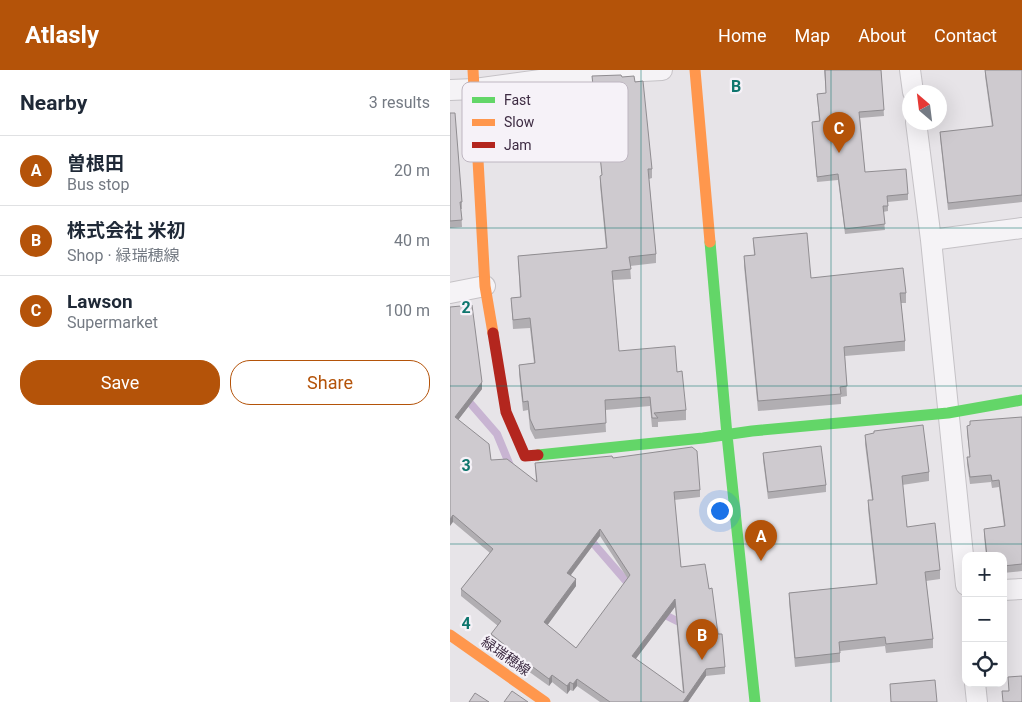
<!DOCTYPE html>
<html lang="en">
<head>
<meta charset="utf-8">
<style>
  :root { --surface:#fff; --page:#f2f2f3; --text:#1f2937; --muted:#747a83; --line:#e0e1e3; --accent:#b45309 }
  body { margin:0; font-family:Roboto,"Noto Sans JP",sans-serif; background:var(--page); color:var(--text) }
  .controls { position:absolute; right:15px; bottom:15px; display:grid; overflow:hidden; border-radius:10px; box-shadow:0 5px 20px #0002 }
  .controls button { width:45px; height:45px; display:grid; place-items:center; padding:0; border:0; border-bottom:1px solid var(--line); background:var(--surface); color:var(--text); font:25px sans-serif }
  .compass { position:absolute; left:452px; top:15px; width:45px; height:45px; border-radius:50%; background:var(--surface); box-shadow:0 5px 20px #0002; rotate:332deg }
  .you { position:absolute; left:269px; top:440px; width:18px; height:18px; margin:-12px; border:4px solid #fff; border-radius:50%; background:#1a73e8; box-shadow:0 0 0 8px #1a73e833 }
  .badge { display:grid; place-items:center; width:32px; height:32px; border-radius:50%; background:var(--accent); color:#fff; font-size:16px; font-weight:700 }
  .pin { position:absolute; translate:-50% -41px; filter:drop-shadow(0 1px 2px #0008) }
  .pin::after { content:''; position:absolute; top:26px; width:18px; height:15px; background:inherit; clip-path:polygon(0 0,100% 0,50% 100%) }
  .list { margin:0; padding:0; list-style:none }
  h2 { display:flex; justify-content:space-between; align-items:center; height:65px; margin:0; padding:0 20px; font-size:21px }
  h2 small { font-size:16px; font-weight:400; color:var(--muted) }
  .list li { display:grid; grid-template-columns:32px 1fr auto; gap:15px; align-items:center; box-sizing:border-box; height:70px; padding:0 20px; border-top:1px solid var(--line) }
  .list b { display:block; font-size:19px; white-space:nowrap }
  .list p { margin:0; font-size:16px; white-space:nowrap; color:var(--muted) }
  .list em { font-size:16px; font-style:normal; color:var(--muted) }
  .actions { display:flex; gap:10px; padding:15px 20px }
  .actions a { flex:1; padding:11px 0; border:1px solid var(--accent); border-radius:20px; text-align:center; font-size:18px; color:var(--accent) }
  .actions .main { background:var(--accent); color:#fff }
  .icon { flex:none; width:28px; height:28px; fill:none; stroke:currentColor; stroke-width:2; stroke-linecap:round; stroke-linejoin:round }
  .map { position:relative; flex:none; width:572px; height:632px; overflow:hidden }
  header { display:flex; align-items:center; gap:30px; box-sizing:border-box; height:70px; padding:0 25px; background:var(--accent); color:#fff }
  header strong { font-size:24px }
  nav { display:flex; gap:28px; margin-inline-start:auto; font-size:18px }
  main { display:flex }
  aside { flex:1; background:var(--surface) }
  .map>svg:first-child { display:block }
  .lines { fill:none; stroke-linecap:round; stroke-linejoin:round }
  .stream { stroke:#c8b4d2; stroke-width:8 }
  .street-casing { stroke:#c5c2c6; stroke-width:22 }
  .street { stroke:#f5f3f6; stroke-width:20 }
  .fast { stroke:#63d668; stroke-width:11 }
  .slow { stroke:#ff974d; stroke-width:11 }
  .jam { stroke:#b3261e; stroke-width:11 }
  .wall { fill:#b1aeb2; fill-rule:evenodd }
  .shaded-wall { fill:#908d91 }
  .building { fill:#cecacf; stroke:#908d91; fill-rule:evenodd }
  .grid { fill:none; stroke:#0f766e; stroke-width:1; stroke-opacity:0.55 }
  .labels { text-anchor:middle; stroke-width:4.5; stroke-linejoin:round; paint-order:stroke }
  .street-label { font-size:14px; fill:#3d2b42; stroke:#f6f2f8 }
  .key { fill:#f6f2f8; stroke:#beb6c1; stroke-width:1 }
  .key-label { font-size:14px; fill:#3d2b42 }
  .grid-label { font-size:16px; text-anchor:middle; font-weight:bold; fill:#0f766e; stroke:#f6f2f8; stroke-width:4.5; stroke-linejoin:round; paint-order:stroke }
</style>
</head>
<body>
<header>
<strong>Atlasly</strong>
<nav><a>Home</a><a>Map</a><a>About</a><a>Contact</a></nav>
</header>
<main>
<aside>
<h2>Nearby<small>3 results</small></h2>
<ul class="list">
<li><span class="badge">A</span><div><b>曽根田</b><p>Bus stop</p></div><em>20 m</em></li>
<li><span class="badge">B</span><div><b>株式会社 米初</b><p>Shop · 緑瑞穂線</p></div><em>40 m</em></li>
<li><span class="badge">C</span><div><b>Lawson</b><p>Supermarket</p></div><em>100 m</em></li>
</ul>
<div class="actions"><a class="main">Save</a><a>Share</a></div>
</aside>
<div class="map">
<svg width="572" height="632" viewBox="0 0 572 632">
  <rect width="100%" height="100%" fill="#e7e4e8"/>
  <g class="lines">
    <path class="stream" d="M0 316 14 326 47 364 61 398
      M137 466 182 518
      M209 542 227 551"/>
    <g class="street-casing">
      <path id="street" d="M460 0 463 22
        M0 20 25 19 133 4 212 0
        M466 52 481 170 516 515
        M481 170 572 158
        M0 223 35 216
        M553 520 572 519
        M525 613 527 632"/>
    </g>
    <use href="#street" class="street"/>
    <path class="fast" d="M260 172 277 365 305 632
      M88 385 253 368 302 361 498 343 572 330"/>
    <path class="slow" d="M23 0 35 216 43 263
      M245 0 260 172
      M0 565 95 632"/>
    <path class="jam" d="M43 263 56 342 75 386 88 385"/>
  </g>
  <path class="wall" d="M374 0H431L434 46 410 48 415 102 458 124V130L438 132V141L433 142 435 160 395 164 388 110 367 112 362 52 369 51 367 24 376 23Z
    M535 0H572V132L498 140 490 68V62L542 57 535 6Z
    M142 6 172 7 185 12 202 99V108L199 109 206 184V193L180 196 181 209 163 210 169 281 227 302 236 340V350L208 352V357H202L200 336 155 340 156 362 85 369 80 359 78 340 73 341 69 304V295L84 293 80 258 63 259 61 228 70 227 68 186 156 178 150 115V106L152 105 142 15Z
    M0 43 12 132V139H11L12 157 0 158Z
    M303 168 361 208 456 223V233H451L455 271V281L395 286 397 326 391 327V334L308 341 294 196V186L304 185Z
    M0 237 32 319 8 350 41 390 86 411 85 393 163 388 250 420V427L224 430 231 497 259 519 275 597V604L256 606 238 632H150L127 616 123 621 120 620 117 624 102 612 99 616 71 596 41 572V564L48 556 11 526V519L40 483 3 452ZM150 466 178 509 126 578 97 555 126 516 121 505ZM225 537 233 623 185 589Z
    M572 347V501L553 503V486H536L534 466V459L554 456 549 417 542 418 541 412 520 414 517 394V387H520L517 363V356Z
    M415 365 479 402V411L452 415 457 457 490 500V509L476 511 483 569V578L436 583 435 576 390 581V592L345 597 339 532V523L426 514 418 439V430H422L415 374Z
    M313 383 376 415V422L318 429 313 390Z"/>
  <path class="shaded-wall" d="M32 312V319L5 354V347Z
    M3 445V452L0 456V449Z
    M150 459V466L117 510V503Z
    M126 509V516L94 560V552Z
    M225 529V537L182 594V586Z
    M256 599V606L238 632H233Z
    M102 605V612L99 616V609Z
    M127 609V616L123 621V614Z
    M120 612V620L117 624V616Z"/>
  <path class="building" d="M375 0H431L434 40 409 42 415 102 456 99 458 124 437 126 438 136H433L435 154 395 159 388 104 367 107 362 52 370 51 367 24 376 23Z
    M535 0H572V125L498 133 490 62 543 56Z
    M171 5 172 7 184 6 185 12 193 11 202 99H198L206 184 179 187 181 199 162 201 169 281 225 276 227 302 232 301 236 340 204 343 208 348H202L200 327 155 330 156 353 85 360 80 349 78 331 73 332 69 295 85 293 80 248 63 250 61 228 71 227 68 186 157 178 150 106 152 105 142 6Z
    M0 43H5L12 132H10L12 150 0 151Z
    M357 163 361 208 453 198 456 223H450L455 271 394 277 397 316 390 317 391 324 308 331 294 186 305 185 303 168Z
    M22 235 32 312 5 347 39 374 41 390 57 389 87 412 85 393 162 386 163 388 242 377 247 381 250 420 224 422 231 497 255 494 259 519 262 518 268 564H272L275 597 256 599 233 632H160L127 609 123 614 120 612 117 616 102 605 99 609 71 588 41 564 51 551 11 519 43 479 3 445 0 449V237ZM150 459 180 505 126 578 94 552 126 509 117 503ZM225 529 234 623 182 586Z
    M572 347V494L553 496V486H537L534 459 555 456 549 410 542 411 541 405 520 407 517 387H520L517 356 520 355V351Z
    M473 355 479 402 452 406 457 457 485 453 490 500 475 502 483 569 436 574 435 567 389 572 390 583 345 588 339 523 427 514 418 430H423L415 365 424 363V361Z
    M371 376 376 415 318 422 313 383Z
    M572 606V632H553L552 621H559L558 607Z
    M485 610 487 632H441L440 614Z
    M62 621 78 632H54Z
    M25 623 39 632H19Z"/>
  <path class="grid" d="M191 0V632M381 0V632M0 158H572M0 316H572M0 474H572"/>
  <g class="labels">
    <g class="street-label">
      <text transform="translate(56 586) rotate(35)" y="5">緑瑞穂線</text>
    </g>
  </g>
  <rect x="12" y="12" width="166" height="80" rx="8" class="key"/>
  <rect x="22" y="27" width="23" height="6" fill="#63d668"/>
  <rect x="22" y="49" width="23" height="7" fill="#ff974d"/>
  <rect x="22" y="72" width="23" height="6" fill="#b3261e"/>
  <g class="key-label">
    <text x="54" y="35">Fast</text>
    <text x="54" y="57">Slow</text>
    <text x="54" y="80">Jam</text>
  </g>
  <g class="grid-label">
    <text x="286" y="22">B</text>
    <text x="16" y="243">2</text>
    <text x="16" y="401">3</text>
    <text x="16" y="559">4</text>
  </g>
</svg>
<div class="controls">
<button>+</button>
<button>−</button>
<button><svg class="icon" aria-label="locate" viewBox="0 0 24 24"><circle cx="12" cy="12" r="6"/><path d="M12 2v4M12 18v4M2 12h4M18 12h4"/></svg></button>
</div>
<svg class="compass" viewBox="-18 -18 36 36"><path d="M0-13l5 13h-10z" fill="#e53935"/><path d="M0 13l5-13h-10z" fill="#747a83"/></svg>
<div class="you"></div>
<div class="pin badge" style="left:311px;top:491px">A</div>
<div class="pin badge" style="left:252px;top:590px">B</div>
<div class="pin badge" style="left:389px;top:83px">C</div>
</div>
</main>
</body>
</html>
